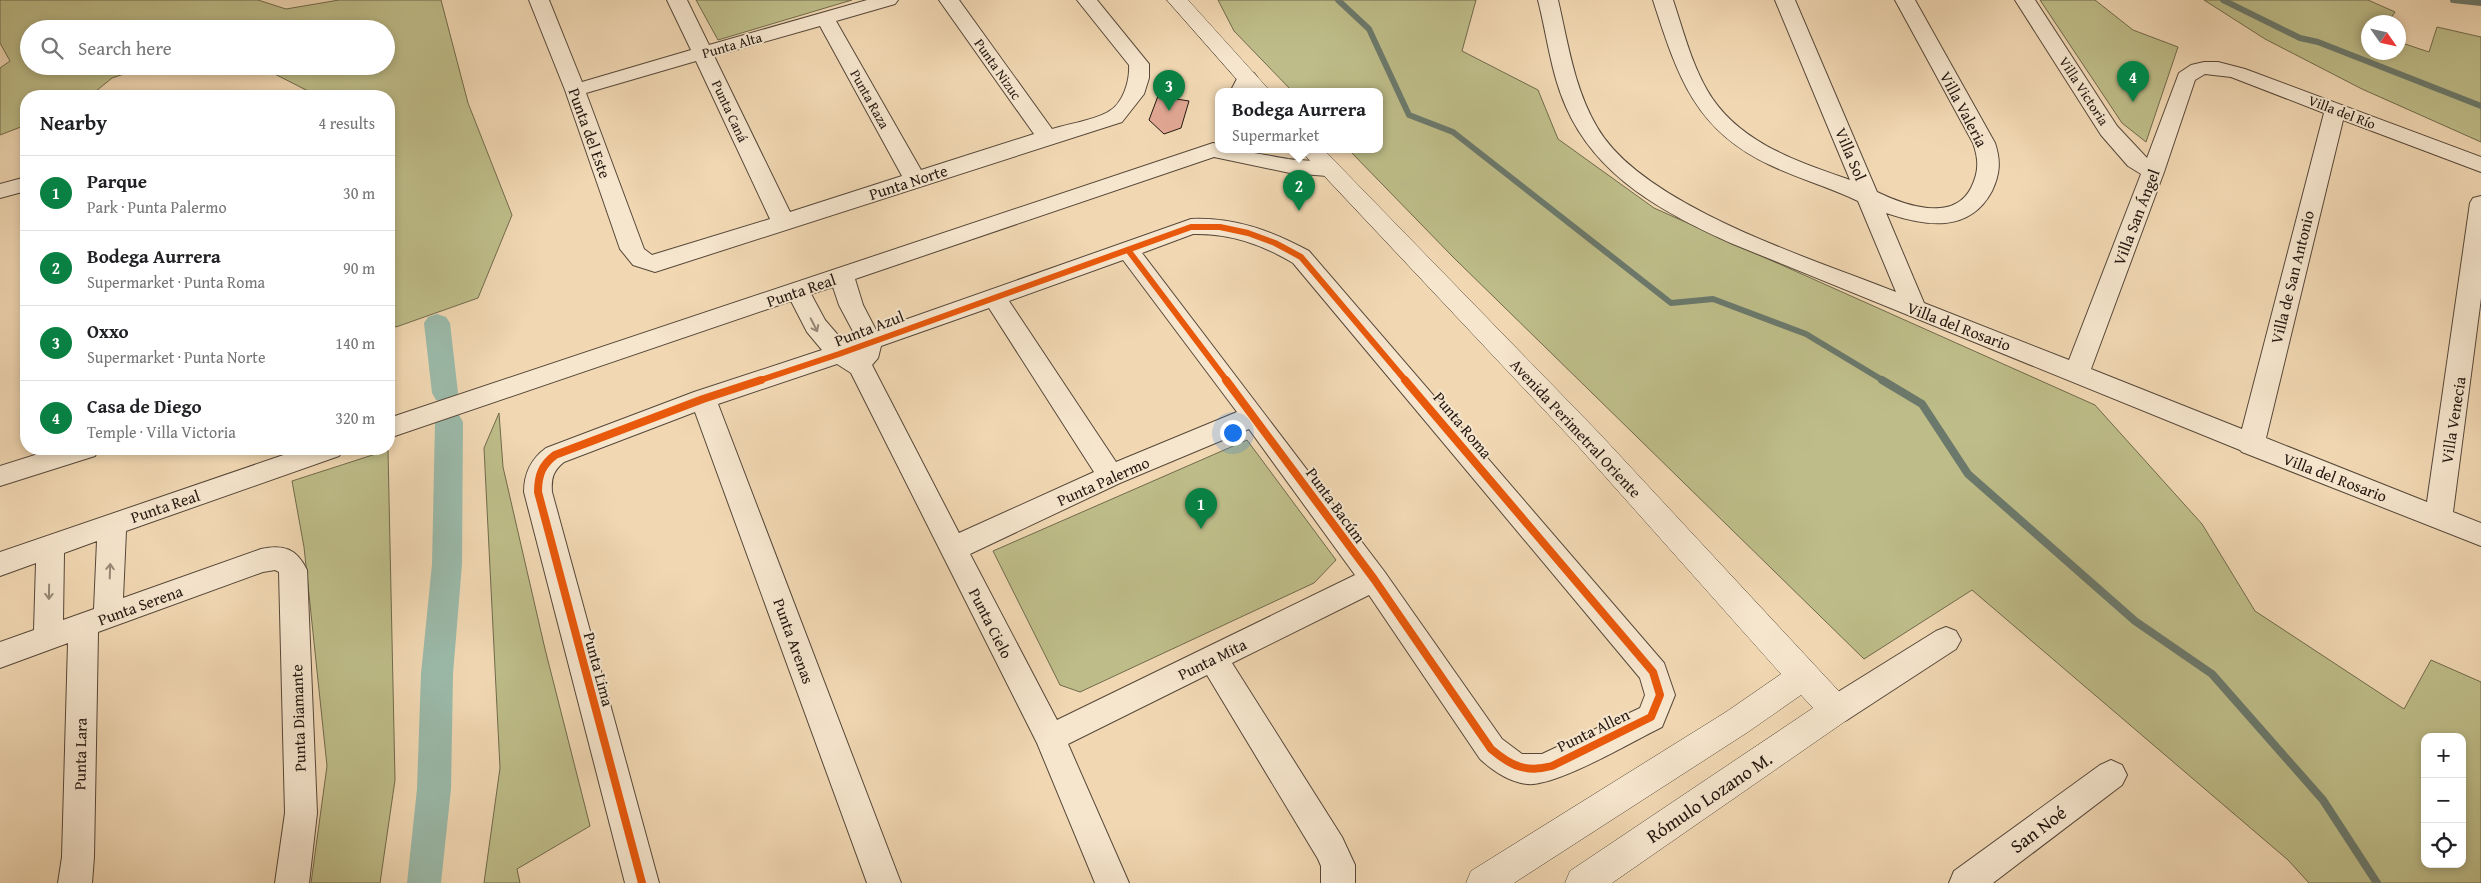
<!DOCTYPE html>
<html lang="en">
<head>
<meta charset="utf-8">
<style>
  :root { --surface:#fff; --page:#f2f2f2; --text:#202124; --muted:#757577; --line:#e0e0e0; --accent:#0b8043 }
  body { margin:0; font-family:"Gentium Book Plus",serif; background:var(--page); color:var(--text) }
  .controls { position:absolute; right:15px; bottom:15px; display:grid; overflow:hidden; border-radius:10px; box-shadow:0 2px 8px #0003 }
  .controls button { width:45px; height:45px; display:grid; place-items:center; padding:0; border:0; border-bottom:1px solid var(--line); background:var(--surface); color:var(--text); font:25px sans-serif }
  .compass { position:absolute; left:2361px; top:15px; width:45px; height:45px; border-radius:50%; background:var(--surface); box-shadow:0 2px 8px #0003; rotate:124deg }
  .you { position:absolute; left:1232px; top:432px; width:18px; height:18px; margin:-12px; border:4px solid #fff; border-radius:50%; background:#1a73e8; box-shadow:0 0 0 8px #1a73e833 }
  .badge { display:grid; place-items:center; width:32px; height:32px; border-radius:50%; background:var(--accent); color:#fff; font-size:16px; font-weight:700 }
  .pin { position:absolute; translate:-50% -41px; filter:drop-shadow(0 1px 2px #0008) }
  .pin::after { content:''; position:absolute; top:26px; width:18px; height:15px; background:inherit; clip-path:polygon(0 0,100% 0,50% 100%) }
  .popup { position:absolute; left:1215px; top:88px; width:168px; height:65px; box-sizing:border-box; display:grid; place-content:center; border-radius:10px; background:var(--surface); filter:drop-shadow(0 1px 4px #0005); font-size:16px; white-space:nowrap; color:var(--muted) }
  .popup b { font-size:19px; color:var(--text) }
  .popup::after { content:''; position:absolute; left:50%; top:100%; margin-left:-10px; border:10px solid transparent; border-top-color:var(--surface) }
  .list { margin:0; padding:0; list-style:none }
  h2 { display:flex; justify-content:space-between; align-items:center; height:65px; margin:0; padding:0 20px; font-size:21px }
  h2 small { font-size:16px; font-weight:400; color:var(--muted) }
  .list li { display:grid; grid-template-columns:32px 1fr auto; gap:15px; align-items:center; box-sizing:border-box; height:75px; padding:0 20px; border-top:1px solid var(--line) }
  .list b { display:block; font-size:19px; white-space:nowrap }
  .list p { margin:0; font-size:16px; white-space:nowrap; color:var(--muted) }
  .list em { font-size:16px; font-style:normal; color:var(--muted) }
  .icon { flex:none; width:28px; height:28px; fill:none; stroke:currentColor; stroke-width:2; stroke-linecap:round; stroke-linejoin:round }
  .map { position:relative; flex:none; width:2481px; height:883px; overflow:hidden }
  .search { position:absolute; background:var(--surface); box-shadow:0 2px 8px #0003; left:20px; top:20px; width:375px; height:55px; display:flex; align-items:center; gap:12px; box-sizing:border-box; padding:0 18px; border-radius:28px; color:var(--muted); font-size:19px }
  .panel { position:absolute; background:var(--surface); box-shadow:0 2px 8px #0003; left:20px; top:90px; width:375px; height:365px; border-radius:20px }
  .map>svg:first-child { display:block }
  .green { fill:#bebd89; stroke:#706a4c; fill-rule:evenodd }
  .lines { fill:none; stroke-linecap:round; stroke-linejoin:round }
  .stream-far1 { stroke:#6b796c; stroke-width:6 }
  .stream { stroke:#6b796c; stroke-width:8 }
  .canal { fill:#9bbaaa; fill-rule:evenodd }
  .building { fill:#e1a794; stroke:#231710 }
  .minor-casing { stroke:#564739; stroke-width:2 }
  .tertiary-casing { stroke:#564739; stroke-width:1 }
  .minor { fill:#f6e6ce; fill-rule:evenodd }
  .tertiary { fill:#f6e6ce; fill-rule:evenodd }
  .cycleway-far1-casing { stroke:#f6e6ce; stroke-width:9 }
  .cycleway-casing { stroke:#f6e6ce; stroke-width:11 }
  .cycleway-far1 { stroke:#e8590c; stroke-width:6 }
  .cycleway { stroke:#e8590c; stroke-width:8 }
  .oneway { stroke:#978978 }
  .labels { text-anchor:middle; stroke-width:4; stroke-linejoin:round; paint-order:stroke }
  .far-street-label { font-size:14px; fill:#231710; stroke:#f6e6ce }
  .street-label { font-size:16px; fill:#231710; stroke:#f6e6ce }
  .near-street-label { font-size:19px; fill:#231710; stroke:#f6e6ce }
</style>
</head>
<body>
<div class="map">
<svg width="2481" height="883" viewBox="0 0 2481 883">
  <rect width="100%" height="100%" fill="#f1d8b3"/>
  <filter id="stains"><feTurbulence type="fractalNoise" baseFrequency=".004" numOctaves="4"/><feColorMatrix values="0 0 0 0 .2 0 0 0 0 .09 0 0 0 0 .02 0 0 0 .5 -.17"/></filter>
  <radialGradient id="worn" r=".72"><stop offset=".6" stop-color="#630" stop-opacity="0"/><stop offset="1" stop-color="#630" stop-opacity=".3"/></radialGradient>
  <path class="green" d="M0 0H258L286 9 339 0H441L468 103 512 215 478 298 396 327 389 321V96H312V93L259 66H386V29H29V66H148L112 78 90 96H26V125L0 135V68L10 61 0 43Z
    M696 0H852L718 40Z
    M1218 0H1476L1462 51 1538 90 1558 139 1654 208 2095 405 2202 524 2255 611 2404 709 2431 660 2481 682V883H2309L2288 860 1972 590 1864 659 1453 257 1349 150H1379V92H1293L1234 31ZM2425 737H2462V864H2425Z
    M2040 0H2095L2133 30 2178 47 2146 142 2122 123Z
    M2204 0H2368L2395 12 2388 22H2368V52H2398L2399 42 2429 52 2437 27 2481 37V142L2362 89 2265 39Z
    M499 413 503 467 545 649 590 826 517 869 520 883H484L500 768 484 448Z
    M1247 440 1336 560 1314 583 1080 692 1060 685 993 551Z
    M388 450 395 780 380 883H311L327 766 304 547 292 481Z"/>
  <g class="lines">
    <path class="stream-far1" d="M1338 0 1369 29 1409 115 1453 132 1671 303 1713 299 1806 334 1884 381
      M2223 0 2300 38 2318 42 2481 106
      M2453 0 2481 3"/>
    <path class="stream" d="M1882 380 1922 404 1968 474 2135 621 2212 674 2323 800 2377 883"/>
    <path class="canal" d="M437 314 446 317 450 323 458 393 454 400 445 403 436 400 432 393 424 323 428 317Z
      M449 412 459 415 463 422 462 564 453 674 451 789 441 883H407L417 789 421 674 432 564 435 422 439 415Z"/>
  </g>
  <path class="building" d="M1158 96 1189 101 1181 128 1164 134 1149 120Z"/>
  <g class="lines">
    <g class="minor-casing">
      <path id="minor" d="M529 0H549L582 82 691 50 667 0H687L709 45 867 0H898L895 4 836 21 921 170 1034 134 939 0H959L1052 129C1068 124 1094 120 1108 112 1123 104 1130 81 1129 65L1077 0H1097L1149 64V78L1144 94 1122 122 655 272 633 265 620 249 565 90ZM820 26 902 176 790 212 714 56ZM696 61 770 219 652 255 644 249 586 93Z
        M1538 0H1558C1568 43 1574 88 1597 127 1642 206 1813 259 1896 292L1858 201C1829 187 1799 179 1770 165 1694 130 1677 74 1653 0H1673C1683 30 1691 62 1707 90 1737 142 1796 161 1850 180L1775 0H1795L1877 192C1904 205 1953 223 1971 188 1979 172 1979 160 1973 143L1895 0H1915L1995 143C2001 161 2000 174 1992 191 1969 234 1925 226 1886 213L1924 303 2069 360 2141 174 2128 166 2101 135 2015 0H2035L2117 126 2147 158 2179 73 2191 65 2204 62H2218L2245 69 2481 157V172L2343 120 2266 438 2427 502 2470 203 2473 198 2481 196V298L2453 512 2481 523V546L2242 452 2240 450 1733 244C1666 214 1597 178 1566 107 1551 74 1547 35 1538 0ZM2205 74 2231 77 2324 113 2242 429 2091 369 2164 172 2195 80Z
        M1247 71 1254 73 1257 77 1250 92H1230L1240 73Z
        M1213 143 1219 144V150C1243 150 1265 155 1288 159 1304 161 1320 160 1335 164L1338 169 1335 174 1327 176 1290 173 1214 157 855 279 863 305 876 330 1191 219C1234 217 1272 231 1309 251L1664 663 1675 695 1662 727C1633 741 1556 787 1527 784 1509 782 1493 771 1480 759L1369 595 1232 663 1342 837 1355 865V883H1321V866L1318 859 1207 675 1068 744 1129 883H1095L1037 743 851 373 837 364 718 404 901 883H867L695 412 564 462C553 471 551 478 552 492L659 883H625L524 492C524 473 531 459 546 448L694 392 822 350 807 332 791 301 389 438V418ZM1193 234C1230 233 1261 244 1293 263L1640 678 1645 695 1640 708 1542 754H1522L1502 739 1384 571 1142 253ZM1123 260 1237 412 1116 462 1009 301ZM833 287 839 305 856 337 844 342 825 320 811 294ZM989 308 1094 472 959 533 872 365 878 358 881 346ZM1249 429 1355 575 1057 720 970 554 1120 483Z
        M26 177V191L0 198V184Z
        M54 449H99L95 456 0 486V466Z
        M301 449H343L339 456 126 531 123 598 261 549C284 544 297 549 307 570L317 813 309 883H275L285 813 279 572 275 570 263 572 98 632 94 857 92 883H58L62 857 68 643 0 668V642L34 630 36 563 0 576V552ZM97 541 94 609 63 620 64 553Z
        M1946 627 1956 631 1961 640 1956 649 1847 720 1836 724 1825 720 1821 710 1825 700 1936 631Z
        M2111 760 2122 765 2127 775 2122 785 1993 883H1949L1954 871 2100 765Z"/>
    </g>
    <g class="tertiary-casing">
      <path id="tertiary" d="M1167 0H1188L1271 92H1248Z
        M1300 150H1324L1598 432 1847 700 1852 710 1847 720 1612 883H1565L1570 871 1813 708 1801 695 1748 732 1514 883H1466L1471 871 1726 712 1781 674 1578 446Z"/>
    </g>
    <use href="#minor" class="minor"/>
    <use href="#tertiary" class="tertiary"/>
    <g class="cycleway-far1-casing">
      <path id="cycleway-far1" d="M1128 250 1227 381
        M758 381 839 354 1191 227H1220L1248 233 1275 243 1301 257 1406 381"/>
    </g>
    <g class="cycleway-casing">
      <path id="cycleway" d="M1226 380 1374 579 1491 749C1511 766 1526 773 1552 766L1651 717 1660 695 1653 672 1405 380
        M642 883 538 492C538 475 542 465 555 455L703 399 761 380"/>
    </g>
    <use href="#cycleway-far1" class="cycleway-far1"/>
    <use href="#cycleway" class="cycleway"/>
  </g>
  <defs><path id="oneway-shaft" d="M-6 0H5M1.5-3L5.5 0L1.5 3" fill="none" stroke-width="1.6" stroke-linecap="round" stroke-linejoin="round" transform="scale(1.25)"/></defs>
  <g class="oneway">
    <use href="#oneway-shaft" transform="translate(814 325) rotate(63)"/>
    <use href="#oneway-shaft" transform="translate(110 571) rotate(-88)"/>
    <use href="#oneway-shaft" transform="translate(49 592) rotate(91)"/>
  </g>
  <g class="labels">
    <g class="far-street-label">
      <text transform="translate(732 45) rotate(-16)" y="5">Punta Alta</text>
      <text transform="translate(998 69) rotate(55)" y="5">Punta Nizuc</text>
      <text transform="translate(2084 91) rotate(57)" y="5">Villa Victoria</text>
      <text transform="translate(870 99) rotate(61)" y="5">Punta Raza</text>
      <text transform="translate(730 111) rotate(65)" y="5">Punta Caná</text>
      <text transform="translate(2342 112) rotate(21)" y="5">Villa del Río</text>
    </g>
    <g class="street-label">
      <text transform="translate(1964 109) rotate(62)" y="6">Villa Valeria</text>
      <text transform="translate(590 133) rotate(70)" y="6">Punta del Este</text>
      <text transform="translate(1851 154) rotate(67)" y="6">Villa Sol</text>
      <text transform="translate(908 182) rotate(-18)" y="6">Punta Norte</text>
      <text transform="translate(2136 217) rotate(-69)" y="6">Villa San Ángel</text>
      <text transform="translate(2292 277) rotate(-76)" y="6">Villa de San Antonio</text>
      <text transform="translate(801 290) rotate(-19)" y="6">Punta Real</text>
      <text transform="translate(1959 326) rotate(21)" y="6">Villa del Rosario</text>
      <text transform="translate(869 328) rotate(-21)" y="6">Punta Azul</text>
      <text transform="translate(2453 420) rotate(-81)" y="6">Villa Venecia</text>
      <text transform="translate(1463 425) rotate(50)" y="6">Punta Roma</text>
      <text transform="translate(1576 428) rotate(47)" y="6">Avenida Perimetral Oriente</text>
      <text transform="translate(2335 477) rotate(21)" y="6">Villa del Rosario</text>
      <text transform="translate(1103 481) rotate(-24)" y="6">Punta Palermo</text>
      <text transform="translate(1336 505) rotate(54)" y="6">Punta Bacúm</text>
      <text transform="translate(165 506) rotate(-19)" y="6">Punta Real</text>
      <text transform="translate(140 605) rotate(-20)" y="6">Punta Serena</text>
      <text transform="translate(991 623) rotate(63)" y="6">Punta Cielo</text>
      <text transform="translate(794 641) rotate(70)" y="6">Punta Arenas</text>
      <text transform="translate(1212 659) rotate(-26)" y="6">Punta Mita</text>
      <text transform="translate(599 669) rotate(75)" y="6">Punta Lima</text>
      <text transform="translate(298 718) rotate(-92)" y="6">Punta Diamante</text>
      <text transform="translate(1593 730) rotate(-26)" y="6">Punta Allen</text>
      <text transform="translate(80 754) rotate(-89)" y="6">Punta Lara</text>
    </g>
    <g class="near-street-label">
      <text transform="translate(1709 797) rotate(-34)" y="7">Rómulo Lozano M.</text>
      <text transform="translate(2038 829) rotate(-37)" y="7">San Noé</text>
    </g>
  </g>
  <rect width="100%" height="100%" filter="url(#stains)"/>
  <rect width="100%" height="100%" fill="url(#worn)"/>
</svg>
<div class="controls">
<button>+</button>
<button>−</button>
<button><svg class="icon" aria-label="locate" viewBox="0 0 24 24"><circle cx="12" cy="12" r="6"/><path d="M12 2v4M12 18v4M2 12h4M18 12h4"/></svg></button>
</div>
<svg class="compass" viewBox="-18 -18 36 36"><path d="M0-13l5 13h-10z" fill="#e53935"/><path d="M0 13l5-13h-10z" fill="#757577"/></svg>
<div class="you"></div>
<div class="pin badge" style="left:1201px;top:529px">1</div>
<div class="pin badge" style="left:1299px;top:211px">2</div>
<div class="popup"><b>Bodega Aurrera</b>Supermarket</div>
<div class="pin badge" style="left:1169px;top:111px">3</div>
<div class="pin badge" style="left:2133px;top:102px">4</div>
<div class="search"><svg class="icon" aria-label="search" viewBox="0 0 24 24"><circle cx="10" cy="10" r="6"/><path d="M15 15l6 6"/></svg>Search here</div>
<section class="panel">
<h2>Nearby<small>4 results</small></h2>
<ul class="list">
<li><span class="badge">1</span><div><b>Parque</b><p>Park · Punta Palermo</p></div><em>30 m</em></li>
<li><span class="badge">2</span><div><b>Bodega Aurrera</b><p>Supermarket · Punta Roma</p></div><em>90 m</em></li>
<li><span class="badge">3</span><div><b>Oxxo</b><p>Supermarket · Punta Norte</p></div><em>140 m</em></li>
<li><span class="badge">4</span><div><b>Casa de Diego</b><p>Temple · Villa Victoria</p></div><em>320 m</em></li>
</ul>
</section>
</div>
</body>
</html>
